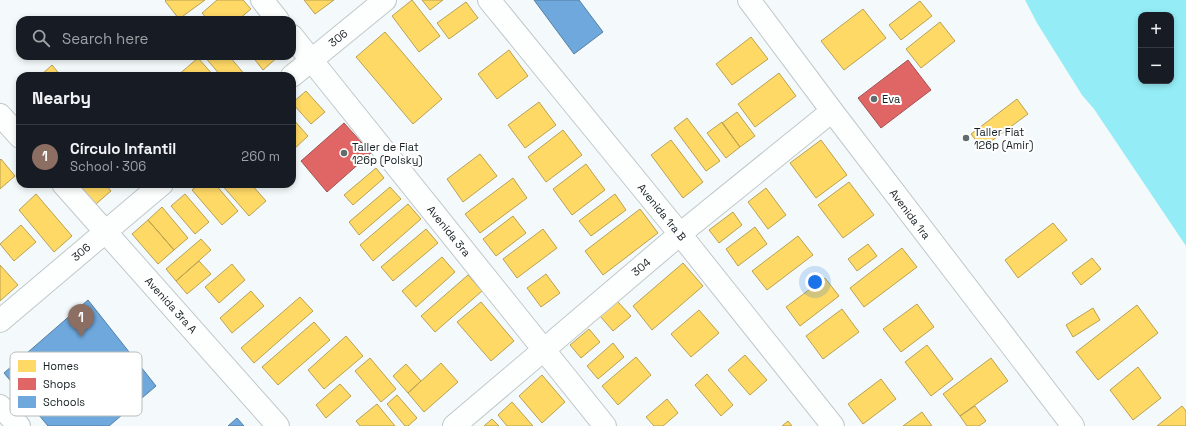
<!DOCTYPE html>
<html lang="en">
<head>
<meta charset="utf-8">
<style>
  :root { --surface:#171b24; --page:#242831; --text:#f1f3f6; --muted:#9ea1a6; --line:#363941; --accent:#ea580c }
  body { margin:0; font-family:"Space Grotesk",sans-serif; background:var(--page); color:var(--text) }
  .controls { position:absolute; right:12px; top:12px; display:grid; overflow:hidden; border-radius:8px; box-shadow:0 2px 6px #0003 }
  .controls button { width:36px; height:36px; display:grid; place-items:center; padding:0; border:0; border-bottom:1px solid var(--line); background:var(--surface); color:var(--text); font:20px sans-serif }
  .you { position:absolute; left:815px; top:282px; width:14px; height:14px; margin:-10px; border:3px solid #fff; border-radius:50%; background:#1a73e8; box-shadow:0 0 0 6px #1a73e833 }
  .badge { display:grid; place-items:center; width:26px; height:26px; border-radius:50%; background:var(--accent); color:#fff; font-size:13px; font-weight:700 }
  .pin { position:absolute; translate:-50% -33px; filter:drop-shadow(0 1px 2px #0008) }
  .pin::after { content:''; position:absolute; top:21px; width:14px; height:12px; background:inherit; clip-path:polygon(0 0,100% 0,50% 100%) }
  .list { margin:0; padding:0; list-style:none }
  h2 { display:flex; justify-content:space-between; align-items:center; height:52px; margin:0; padding:0 16px; font-size:17px }
  h2 small { font-size:13px; font-weight:400; color:var(--muted) }
  .list li { display:grid; grid-template-columns:26px 1fr auto; gap:12px; align-items:center; box-sizing:border-box; height:64px; padding:0 16px; border-top:1px solid var(--line) }
  .list b { display:block; font-size:15px; white-space:nowrap }
  .list p { margin:0; font-size:13px; white-space:nowrap; color:var(--muted) }
  .list em { font-size:13px; font-style:normal; color:var(--muted) }
  .icon { flex:none; width:22px; height:22px; fill:none; stroke:currentColor; stroke-width:2; stroke-linecap:round; stroke-linejoin:round }
  .map { position:relative; flex:none; width:1186px; height:426px; overflow:hidden }
  .search { position:absolute; background:var(--surface); box-shadow:0 2px 6px #0003; left:16px; top:16px; width:280px; height:44px; display:flex; align-items:center; gap:10px; box-sizing:border-box; padding:0 14px; border-radius:12px; color:var(--muted); font-size:15px }
  .panel { position:absolute; background:var(--surface); box-shadow:0 2px 6px #0003; left:16px; top:72px; width:280px; height:116px; border-radius:12px }
  .map>svg:first-child { display:block }
  .water { fill:#94edf6; fill-rule:evenodd }
  .homes { fill:#ffd966; stroke:#b8a151 }
  .shops { fill:#e06666; stroke:#a35151 }
  .schools { fill:#6fa8dc; stroke:#547fa4 }
  .lines { fill:none; stroke-linecap:round; stroke-linejoin:round }
  .minor-casing { stroke:#c0c8ca; stroke-width:24 }
  .minor { stroke:#fdfefe; stroke-width:22 }
  .poi-dot { fill:#626c6d; stroke:#fff; stroke-width:1.5 }
  .labels { text-anchor:middle; stroke-width:4; stroke-linejoin:round; paint-order:stroke }
  .street-label { font-size:11px; fill:#141f21; stroke:#fff }
  .poi-label { font-size:11px; fill:#141f21; stroke:#fff; text-anchor:start }
  .key { fill:#fff; stroke:#b8bcbc; stroke-width:1 }
  .key-label { font-size:11px; fill:#141f21 }
</style>
</head>
<body>
<div class="map">
<svg width="1186" height="426" viewBox="0 0 1186 426">
  <rect width="100%" height="100%" fill="#f4fafb"/>
  <path class="water" d="M1025 0H1186V246L1094 109 1082 95 1037 23ZM1141 15H1171V81H1141Z"/>
  <path class="homes" d="M166 0H205L179 19 165 1Z
    M217 0H243L251 9 238 20H208L202 13Z
    M304 0H334L315 14Z
    M412 0 440 36 419 52 392 16Z
    M422 0H443L430 10Z
    M920 1 932 16 901 40 889 25Z
    M466 2 478 18 449 39 437 23Z
    M863 9 886 38 844 70 821 41Z
    M940 22 955 41 921 68 906 49Z
    M385 32 442 99 413 124 356 57Z
    M751 37 768 59 732 85 716 64Z
    M509 50 528 76 497 99 478 74Z
    M204 56H229L246 76H221Z
    M252 56H279L263 70Z
    M198 58 214 76H177Z
    M52 65 61 76H40Z
    M779 73 796 96 755 127 738 104Z
    M306 91 325 112 311 124 292 103Z
    M20 94V102L16 97Z
    M1017 99 1028 114 982 148 971 134Z
    M539 102 556 125 525 148 508 125Z
    M737 112 755 136 740 147 722 123Z
    M292 118 308 136 293 150 292 149Z
    M687 118 720 161 706 171 674 128Z
    M722 122 740 147 726 158 707 133Z
    M563 130 582 155 546 182 528 157Z
    M671 140 703 182 683 198 651 155Z
    M821 140 847 175 816 198 790 163Z
    M480 154 497 176 463 202 447 179Z
    M1 159 15 176 0 189V160Z
    M586 164 605 190 572 215 553 189Z
    M376 168 384 178 353 205 344 195Z
    M513 178 527 198 480 233 465 214Z
    M849 182 874 215 843 238 818 205Z
    M78 184H105L111 191 96 204Z
    M199 184H215L238 211 222 225 192 190Z
    M221 184H251L266 201 249 216Z
    M390 187 401 199 359 235 349 222Z
    M766 188 786 215 768 229 748 202Z
    M36 194 72 236 54 252 19 210Z
    M185 194 209 222 195 234 171 206Z
    M615 194 626 210 591 236 579 221Z
    M408 204 421 219 373 261 360 245Z
    M162 207 188 238 174 250 148 220Z
    M640 209 658 233 603 275 585 251Z
    M733 212 742 225 719 243 709 230Z
    M513 216 526 233 496 256 483 239Z
    M148 220 174 250 158 264 132 234Z
    M1053 223 1067 240 1018 278 1005 260Z
    M21 225 36 242 14 261 0 244Z
    M755 227 767 244 738 266 726 249Z
    M426 229 438 243 393 281 381 267Z
    M543 229 557 248 517 278 503 259Z
    M798 236 813 255 767 290 752 271Z
    M201 239 211 250 176 281 166 269Z
    M868 244 877 256 857 271 848 259Z
    M902 248 917 267 864 307 850 288Z
    M442 257 455 272 416 307 402 291Z
    M1092 258 1101 269 1081 285 1072 273Z
    M199 261 211 274 187 294 176 281Z
    M683 263 703 286 652 330 633 306Z
    M232 264 245 280 219 303 205 287Z
    M0 265 18 285 0 301Z
    M546 274 560 293 541 307 527 288Z
    M468 275 482 291 435 332 421 316Z
    M825 278 839 296 800 326 786 307Z
    M251 291 264 306 232 333 220 318Z
    M300 297 313 311 254 363 241 348Z
    M617 301 631 316 613 331 600 316Z
    M481 302 514 341 491 361 457 322Z
    M917 304 934 327 901 352 883 329Z
    M1137 305 1158 333 1098 380 1076 352Z
    M1093 308 1100 320 1073 337 1066 325Z
    M842 309 859 332 823 359 806 336Z
    M699 310 719 333 691 357 671 334Z
    M314 322 330 340 278 385 262 367Z
    M589 329 600 342 581 358 570 345Z
    M346 336 363 356 324 389 308 370Z
    M613 343 624 357 598 379 587 366Z
    M927 345 953 379 931 396 905 362Z
    M745 355 767 380 750 395 728 370Z
    M636 357 651 375 618 405 602 386Z
    M370 358 396 389 381 402 355 371Z
    M991 358 1008 381 960 416 943 394Z
    M441 363 458 382 424 412 408 393Z
    M406 364 421 381 408 393 393 376Z
    M1138 367 1161 398 1133 420 1110 390Z
    M707 374 733 405 721 416 695 385Z
    M542 375 565 402 542 423 519 396Z
    M881 379 896 399 863 424 848 404Z
    M340 384 351 396 326 418 316 405Z
    M397 395 417 418 408 426H405L387 404Z
    M667 399 678 413 663 426H654L646 417Z
    M512 402 533 426H507L498 415Z
    M377 404 395 426H360L356 421Z
    M975 406 986 421 979 426H967L960 416Z
    M1182 406 1186 411V426H1157Z
    M922 412 932 426H903Z
    M492 419 499 426H484Z
    M788 421 792 426H782Z"/>
  <path class="shops" d="M908 60 931 90 881 128 858 98Z
    M344 123 371 153 327 192 301 161Z"/>
  <path class="schools" d="M534 0H579L603 32 574 54Z
    M88 300 156 386 109 426H48L4 373Z
    M237 418 244 426H228Z"/>
  <g class="lines">
    <g class="minor-casing">
      <path id="minor" d="M262 0 278 20
        M489 0 680 234 833 426
        M749 0 832 111 1073 426
        M292 36 605 426
        M292 76 385 0
        M0 115 20 137
        M63 184 278 426
        M0 321 162 184
        M0 406 19 426
        M454 426 680 234 832 111"/>
    </g>
    <use href="#minor" class="minor"/>
  </g>
  <g class="poi-dot">
    <circle cx="874" cy="99" r="4"/>
    <circle cx="966" cy="138" r="4"/>
    <circle cx="344" cy="153" r="4"/>
  </g>
  <g class="labels">
    <g class="street-label">
      <text transform="translate(338 38) rotate(-39)" y="4">306</text>
      <text transform="translate(662 212) rotate(51)" y="4">Avenida 1ra B</text>
      <text transform="translate(910 214) rotate(53)" y="4">Avenida 1ra</text>
      <text transform="translate(449 231) rotate(51)" y="4">Avenida 3ra</text>
      <text transform="translate(81 252) rotate(-40)" y="4">306</text>
      <text transform="translate(641 267) rotate(-41)" y="4">304</text>
      <text transform="translate(171 305) rotate(48)" y="4">Avenida 3ra A</text>
    </g>
    <g class="poi-label">
      <text x="882" y="103">Eva</text>
      <text x="974" y="136">Taller Fiat<tspan x="974" dy="13">126p (Amir)</tspan></text>
      <text x="352" y="151">Taller de Fiat<tspan x="352" dy="13">126p (Polsky)</tspan></text>
    </g>
  </g>
  <rect x="10" y="352" width="132" height="64" rx="6" class="key"/>
  <rect x="18" y="360" width="18" height="12" fill="#ffd966"/>
  <rect x="18" y="378" width="18" height="12" fill="#e06666"/>
  <rect x="18" y="396" width="18" height="12" fill="#6fa8dc"/>
  <g class="key-label">
    <text x="43" y="370">Homes</text>
    <text x="43" y="388">Shops</text>
    <text x="43" y="406">Schools</text>
  </g>
</svg>
<div class="controls">
<button>+</button>
<button>−</button>
</div>
<div class="you"></div>
<div class="pin badge" style="left:81px;top:337px;background:#8d6e63">1</div>
<div class="search"><svg class="icon" aria-label="search" viewBox="0 0 24 24"><circle cx="10" cy="10" r="6"/><path d="M15 15l6 6"/></svg>Search here</div>
<section class="panel">
<h2>Nearby<small></small></h2>
<ul class="list">
<li><span class="badge" style="background:#8d6e63">1</span><div><b>Círculo Infantil</b><p>School · 306</p></div><em>260 m</em></li>
</ul>
</section>
</div>
</body>
</html>
